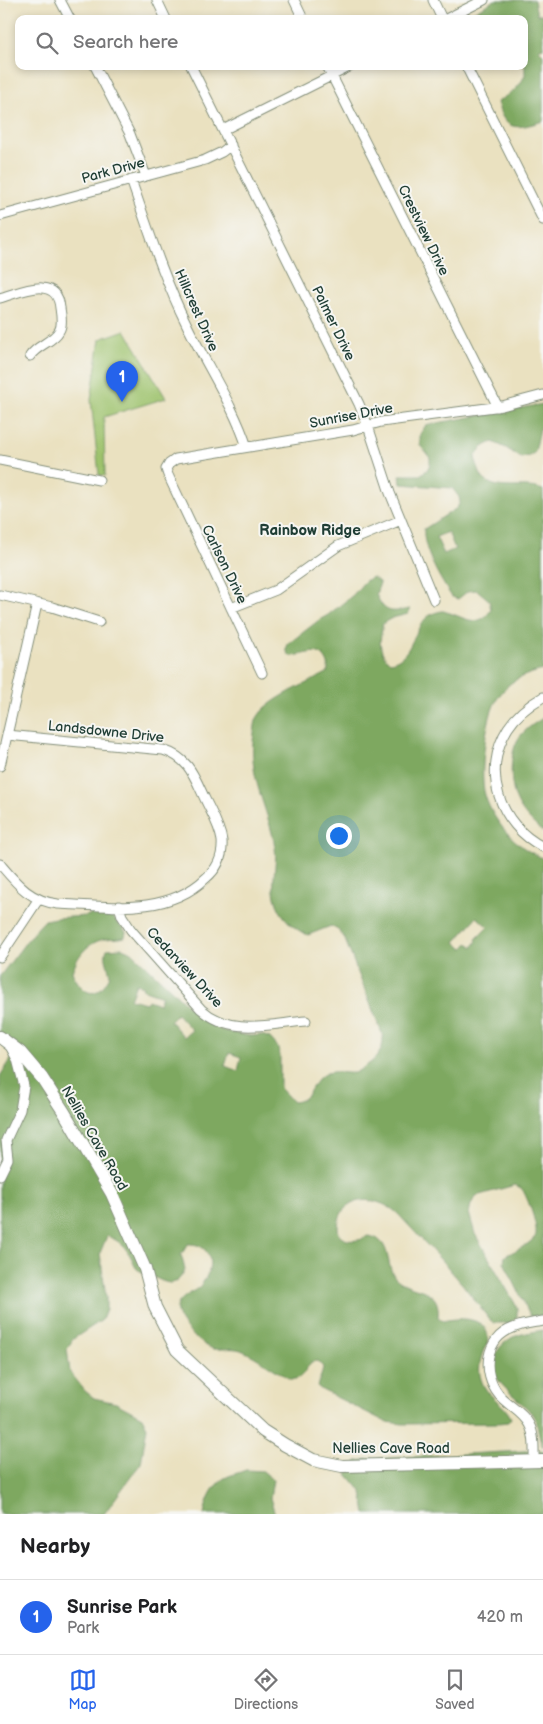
<!DOCTYPE html>
<html lang="en">
<head>
<meta charset="utf-8">
<style>
  :root { --surface:#fff; --page:#f2f2f2; --text:#202124; --muted:#757577; --line:#e0e0e0; --accent:#2563eb }
  body { margin:0; font-family:"Balsamiq Sans",sans-serif; background:var(--page); color:var(--text) }
  .you { position:absolute; left:338px; top:835px; width:18px; height:18px; margin:-12px; border:4px solid #fff; border-radius:50%; background:#1a73e8; box-shadow:0 0 0 8px #1a73e833 }
  .badge { display:grid; place-items:center; width:32px; height:32px; border-radius:50%; background:var(--accent); color:#fff; font-size:16px; font-weight:700 }
  .pin { position:absolute; translate:-50% -41px; filter:drop-shadow(0 1px 2px #0008) }
  .pin::after { content:''; position:absolute; top:26px; width:18px; height:15px; background:inherit; clip-path:polygon(0 0,100% 0,50% 100%) }
  .list { margin:0; padding:0; list-style:none }
  h2 { display:flex; justify-content:space-between; align-items:center; height:65px; margin:0; padding:0 20px; font-size:21px }
  h2 small { font-size:16px; font-weight:400; color:var(--muted) }
  .list li { display:grid; grid-template-columns:32px 1fr auto; gap:15px; align-items:center; box-sizing:border-box; height:75px; padding:0 20px; border-top:1px solid var(--line) }
  .list b { display:block; font-size:19px; white-space:nowrap }
  .list p { margin:0; font-size:16px; white-space:nowrap; color:var(--muted) }
  .list em { font-size:16px; font-style:normal; color:var(--muted) }
  .icon { flex:none; width:28px; height:28px; fill:none; stroke:currentColor; stroke-width:2; stroke-linecap:round; stroke-linejoin:round }
  .map { position:relative; flex:none; width:543px; height:1514px; overflow:hidden }
  .search { position:absolute; background:var(--surface); box-shadow:0 2px 8px #0003; left:15px; right:15px; top:15px; height:55px; display:flex; align-items:center; gap:12px; box-sizing:border-box; padding:0 18px; border-radius:10px; color:var(--muted); font-size:19px }
  .sheet { height:140px; background:var(--surface) }
  nav { display:flex; justify-content:space-around; align-items:center; box-sizing:border-box; height:70px; border-top:1px solid var(--line); background:var(--surface); font-size:14px; color:var(--muted) }
  nav a { display:grid; justify-items:center; gap:2px }
  nav .on { color:var(--accent) }
  .map>svg:first-child { display:block }
  .green { fill:#9dc26c; stroke:#5e8050 }
  .forest { fill:#7ea860; stroke:#4e724a; fill-rule:evenodd }
  .lines { fill:none; stroke-linecap:round; stroke-linejoin:round }
  .street-casing { stroke:#848f7a; stroke-width:11 }
  .secondary-casing { stroke:#848f7a; stroke-width:14 }
  .street { stroke:#fff; stroke-width:9 }
  .secondary { stroke:#fff; stroke-width:12 }
  .labels { text-anchor:middle; stroke-width:4; stroke-linejoin:round; paint-order:stroke }
  .street-label { font-size:14px; fill:#1f3d34; stroke:#f6f6f2 }
  .neighbourhood-label { font-size:15px; font-weight:bold; fill:#1f3d34; stroke:#f6f6f2 }
</style>
</head>
<body>
<div class="map">
<svg width="543" height="1514" viewBox="0 0 543 1514">
  <rect width="100%" height="100%" fill="#f6f6f2"/>
  <filter id="ink" filterUnits="userSpaceOnUse"><feTurbulence type="fractalNoise" baseFrequency=".02" numOctaves="2"/><feDisplacementMap in="SourceGraphic" scale="10" xChannelSelector="R" yChannelSelector="G"/><feConvolveMatrix kernelMatrix="1 2 1 2 8 2 1 2 1" color-interpolation-filters="sRGB"/></filter>
  <filter id="wash" filterUnits="userSpaceOnUse"><feTurbulence type="fractalNoise" baseFrequency=".0096" numOctaves="4" result="noise"/><feDisplacementMap in="SourceGraphic" scale="20" xChannelSelector="R" yChannelSelector="G"/><feGaussianBlur stdDeviation="1.12" result="paint"/><feColorMatrix in="noise" values="0 0 0 0 0 0 0 0 0 0 0 0 0 0 0 0 0 1.4 0 .05"/><feComposite in="paint" operator="in"/></filter>
  <g filter="url(#wash)">
    <rect width="100%" height="100%" fill="#eae1c0"/>
    <path class="green" d="M125 330 166 398 104 417 105 476 99 475 91 400 100 339Z"/>
    <path class="forest" d="M495 0H534L537 15 543 14V49L541 47 539 50 543 54V121C517 129 505 133 497 102 511 92 517 92 525 75L524 19H461Z
      M543 404V425L540 429 535 452 530 456 521 458 506 448 493 442C483 446 479 449 475 458 477 464 479 472 482 477 495 494 524 482 543 490V670C528 674 513 678 503 691 493 702 490 716 487 730 484 747 481 773 484 791 490 819 517 849 543 858V1315L534 1317 530 1315 504 1262 505 1256C514 1251 528 1246 535 1237 540 1230 527 1196 522 1189 520 1187 517 1186 515 1185L476 1196 471 1204 469 1213 475 1234 517 1307V1317L510 1323H494L489 1319C480 1308 472 1296 463 1285 443 1261 421 1239 399 1215 381 1196 342 1192 338 1225 337 1238 346 1242 358 1240 361 1240 365 1237 368 1236 371 1236 377 1238 379 1240 391 1248 386 1272 398 1280 416 1293 441 1286 438 1317L443 1321C459 1317 489 1316 488 1341 487 1345 485 1348 483 1352 480 1360 478 1370 481 1379 485 1396 505 1403 511 1418L508 1422 498 1423 403 1424 386 1422 322 1390 317 1386 322 1373 323 1367 317 1361 311 1362C305 1370 302 1381 290 1379 276 1371 256 1356 241 1350 231 1347 223 1350 214 1349 202 1346 179 1325 177 1312 175 1300 190 1294 198 1288 208 1279 215 1261 205 1250 200 1245 195 1244 188 1244L181 1255 185 1269C176 1290 167 1283 151 1276 147 1274 141 1272 137 1269 135 1267 133 1262 132 1259 125 1246 120 1241 107 1236L100 1253 106 1297V1309L102 1320 73 1339 67 1349 70 1372 85 1391 94 1398 116 1403 142 1417 147 1427 141 1463 104 1514H0V1076L12 1058 9 1051 0 1041V976L32 934 45 920 55 918 86 916 97 912 113 918 126 932 125 937C118 939 112 938 105 939 88 942 77 956 72 972 83 995 96 1002 110 976 109 966 103 958 107 949L122 948 132 952 205 1022 221 1030 238 1034 251 1036 262 1035 270 1038 277 1046 280 1055V1088L293 1102C313 1101 309 1080 327 1073 336 1070 345 1074 354 1073 357 1072 361 1069 364 1067 376 1060 384 1051 383 1036L344 937 338 930 331 926 308 935C295 930 282 918 277 904 269 883 278 866 275 847 268 806 247 777 254 733 255 727 255 720 259 715 269 699 310 682 327 673 329 667 329 664 325 658 316 646 302 657 290 656L286 650 288 644 319 620 328 615 353 595 365 581 373 577 380 583 376 594C385 615 391 612 410 609L408 614 392 618 383 623C380 639 377 651 390 662 415 658 412 624 432 614 434 613 440 611 443 611 444 611 449 613 450 613 467 619 479 628 491 610L489 600 477 590 468 591 458 599 452 597C441 581 422 549 424 529L457 508 460 502 459 497 452 488 401 484 400 475H420L427 470 430 464V458L420 445V434L426 425ZM448 532 455 549 444 554 436 537ZM477 917 488 927 476 939 477 941 473 947 468 943 463 949 455 942ZM136 984 143 986 142 989 162 996 159 1004 148 1000 146 1003 130 999ZM177 1014 192 1030 184 1037 170 1021ZM229 1053 241 1057 238 1071 225 1066Z
      M543 718V832C532 823 521 812 516 799 509 782 509 749 521 735 527 728 535 723 543 718Z
      M543 1330V1447C538 1437 539 1424 532 1414 522 1401 506 1392 497 1378 487 1362 498 1345 513 1337 522 1333 534 1332 543 1330Z
      M543 1450V1514H366L362 1492 347 1474 357 1461 368 1459Z
      M246 1470 263 1471 273 1480 270 1498 275 1514H204C207 1500 211 1488 223 1479 229 1475 239 1473 246 1470Z"/>
  </g>
  <g filter="url(#ink)">
    <g class="lines">
      <g class="street-casing">
        <path id="street" d="M60 0 70 19
          M157 0 166 19
          M294 0 303 19
          M433 0 442 19
          M446 19 484 0
          M95 66 130 134 146 176
          M191 66 359 404 368 426 390 493 434 600
          M327 66 498 407
          M466 66 543 220
          M223 130 351 66
          M131 180C148 228 163 277 186 323 205 363 234 406 247 447
          M0 216 205 160 222 152 231 145
          M0 298C21 292 57 274 60 308 61 315 63 325 59 331 53 342 37 345 30 356
          M0 460 99 480
          M0 595 52 607 99 622
          M231 608 276 590 338 546 401 520
          M262 673 168 475 166 469 169 464 176 459 353 430 381 422 502 406 543 395
          M543 697C529 705 517 714 508 728 481 771 499 825 543 847
          M0 766 37 604
          M0 864C17 884 30 901 58 904 108 906 167 916 206 878 217 869 223 856 222 841 220 826 211 812 205 799 194 776 189 758 163 750L7 735
          M119 906 122 916 131 930 201 1009C231 1036 269 1024 306 1021
          M0 957 38 900
          M0 1175 8 1159 6 1140 20 1110 24 1086 17 1059 10 1046
          M534 1461C534 1449 535 1435 529 1424 522 1411 508 1406 499 1395 481 1373 485 1338 513 1328 522 1324 533 1323 543 1321"/>
      </g>
      <g class="secondary-casing">
        <path id="secondary" d="M0 1037 20 1052 42 1078 64 1112 112 1194 145 1269 155 1307 177 1350 263 1431 285 1445 313 1460 342 1466 543 1461"/>
      </g>
      <use href="#street" class="street"/>
      <use href="#secondary" class="secondary"/>
    </g>
  </g>
  <g class="labels">
    <g class="street-label">
      <text transform="translate(113 170) rotate(-15)" y="5">Park Drive</text>
      <text transform="translate(424 230) rotate(64)" y="5">Crestview Drive</text>
      <text transform="translate(197 310) rotate(66)" y="5">Hillcrest Drive</text>
      <text transform="translate(334 323) rotate(64)" y="5">Palmer Drive</text>
      <text transform="translate(351 415) rotate(-11)" y="5">Sunrise Drive</text>
      <text transform="translate(225 564) rotate(64)" y="5">Carlson Drive</text>
      <text transform="translate(106 731) rotate(6)" y="5">Landsdowne Drive</text>
      <text transform="translate(185 967) rotate(47)" y="5">Cedarview Drive</text>
      <text transform="translate(95 1138) rotate(60)" y="5">Nellies Cave Road</text>
      <text x="391" y="1453">Nellies Cave Road</text>
    </g>
    <g class="neighbourhood-label">
      <text x="310" y="535">Rainbow Ridge</text>
    </g>
  </g>
</svg>
<div class="you"></div>
<div class="pin badge" style="left:122px;top:402px">1</div>
<div class="search"><svg class="icon" aria-label="search" viewBox="0 0 24 24"><circle cx="10" cy="10" r="6"/><path d="M15 15l6 6"/></svg>Search here</div>
</div>
<section class="sheet">
<h2>Nearby<small></small></h2>
<ul class="list">
<li><span class="badge">1</span><div><b>Sunrise Park</b><p>Park</p></div><em>420 m</em></li>
</ul>
</section>
<nav>
<a class="on"><svg class="icon" aria-label="map" viewBox="0 0 24 24"><path d="M3 6l6-2 6 2 6-2v14l-6 2-6-2-6 2zM9 4v14M15 6v14"/></svg>Map</a>
<a><svg class="icon" aria-label="directions" viewBox="0 0 24 24"><path d="M12 3l9 9-9 9-9-9zM9 14v-3h6M13 9l2 2-2 2"/></svg>Directions</a>
<a><svg class="icon" aria-label="saved" viewBox="0 0 24 24"><path d="M7 4h10v16l-5-4-5 4z"/></svg>Saved</a>
</nav>
</body>
</html>
